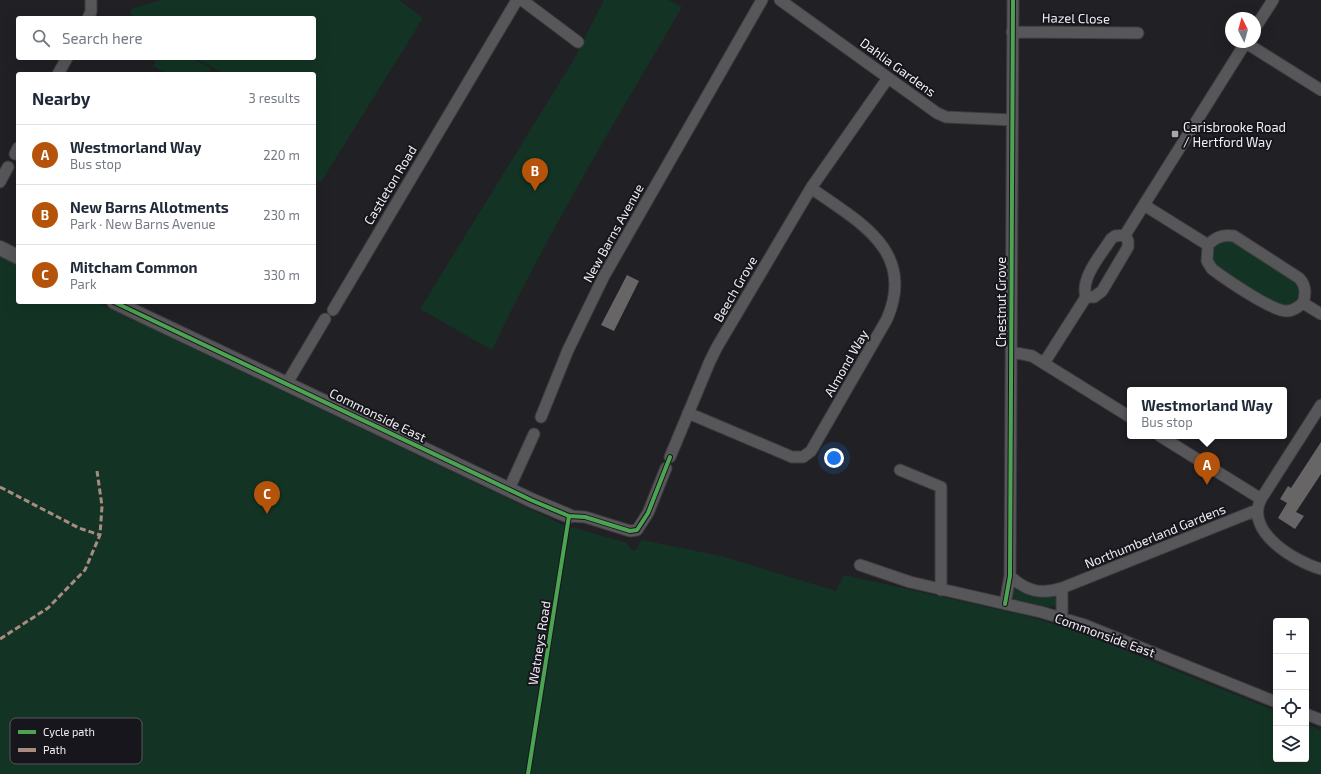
<!DOCTYPE html>
<html lang="en">
<head>
<meta charset="utf-8">
<style>
  :root { --surface:#fff; --page:#f6f6f7; --text:#1f2937; --muted:#747a83; --line:#e0e1e3; --accent:#b45309 }
  body { margin:0; font-family:"Exo 2",sans-serif; background:var(--page); color:var(--text) }
  .controls { position:absolute; right:12px; bottom:12px; display:grid; overflow:hidden; border-radius:4px; box-shadow:0 4px 16px #0002 }
  .controls button { width:36px; height:36px; display:grid; place-items:center; padding:0; border:0; border-bottom:1px solid var(--line); background:var(--surface); color:var(--text); font:20px sans-serif }
  .compass { position:absolute; left:1225px; top:12px; width:36px; height:36px; border-radius:50%; background:var(--surface); box-shadow:0 4px 16px #0002; rotate:354deg }
  .you { position:absolute; left:834px; top:458px; width:14px; height:14px; margin:-10px; border:3px solid #fff; border-radius:50%; background:#1a73e8; box-shadow:0 0 0 6px #1a73e833 }
  .badge { display:grid; place-items:center; width:26px; height:26px; border-radius:50%; background:var(--accent); color:#fff; font-size:13px; font-weight:700 }
  .pin { position:absolute; translate:-50% -33px; filter:drop-shadow(0 1px 2px #0008) }
  .pin::after { content:''; position:absolute; top:21px; width:14px; height:12px; background:inherit; clip-path:polygon(0 0,100% 0,50% 100%) }
  .popup { position:absolute; left:1127px; top:387px; width:160px; height:52px; box-sizing:border-box; display:grid; place-content:center; border-radius:4px; background:var(--surface); filter:drop-shadow(0 1px 3px #0005); font-size:13px; white-space:nowrap; color:var(--muted) }
  .popup b { font-size:15px; color:var(--text) }
  .popup::after { content:''; position:absolute; left:50%; top:100%; margin-left:-8px; border:8px solid transparent; border-top-color:var(--surface) }
  .list { margin:0; padding:0; list-style:none }
  h2 { display:flex; justify-content:space-between; align-items:center; height:52px; margin:0; padding:0 16px; font-size:17px }
  h2 small { font-size:13px; font-weight:400; color:var(--muted) }
  .list li { display:grid; grid-template-columns:26px 1fr auto; gap:12px; align-items:center; box-sizing:border-box; height:60px; padding:0 16px; border-top:1px solid var(--line) }
  .list b { display:block; font-size:15px; white-space:nowrap }
  .list p { margin:0; font-size:13px; white-space:nowrap; color:var(--muted) }
  .list em { font-size:13px; font-style:normal; color:var(--muted) }
  .icon { flex:none; width:22px; height:22px; fill:none; stroke:currentColor; stroke-width:2; stroke-linecap:round; stroke-linejoin:round }
  .map { position:relative; flex:none; width:1321px; height:774px; overflow:hidden }
  .search { position:absolute; background:var(--surface); box-shadow:0 4px 16px #0002; left:16px; top:16px; width:300px; height:44px; display:flex; align-items:center; gap:10px; box-sizing:border-box; padding:0 14px; border-radius:4px; color:var(--muted); font-size:15px }
  .panel { position:absolute; background:var(--surface); box-shadow:0 4px 16px #0002; left:16px; top:72px; width:300px; height:232px; border-radius:4px }
  .map>svg:first-child { display:block }
  .green { fill:#133424 }
  .building { fill:#686567 }
  .lines { fill:none; stroke-linecap:round; stroke-linejoin:round }
  .minor-casing { stroke:#3c3b3f; stroke-width:13 }
  .tertiary-casing { stroke:#3c3b3f; stroke-width:16 }
  .minor { stroke:#57575a; stroke-width:11 }
  .tertiary { stroke:#57575a; stroke-width:14 }
  .quiet { stroke:#a88b81; stroke-width:3; stroke-dasharray:6 3; stroke-linecap:butt }
  .cycleway-casing { stroke:#17161c; stroke-width:6 }
  .cycleway { stroke:#4ca352; stroke-width:4 }
  .poi-dot { fill:#a7a6ab; stroke:#17161c; stroke-width:1.5 }
  .labels { text-anchor:middle; stroke-width:4; stroke-linejoin:round; paint-order:stroke }
  .street-label { font-size:13px; fill:#efeef3; stroke:#17161c }
  .poi-label { font-size:13px; fill:#efeef3; stroke:#17161c; text-anchor:start }
  .key { fill:#17161c; stroke:#58575c; stroke-width:1 }
  .key-label { font-size:11px; fill:#efeef3 }
</style>
</head>
<body>
<div class="map">
<svg width="1321" height="774" viewBox="0 0 1321 774">
  <rect width="100%" height="100%" fill="#212025"/>
  <path class="green" d="M162 0H399L423 18 321 182 314 179V74H225L194 58H314V18H137L131 15V9Z
    M604 0H668L682 7C616 120 548 232 492 350L420 309 573 61Z
    M157 58H191L211 68 208 74H168L153 66Z
    M1219 241H1232L1299 283C1300 294 1299 300 1290 307L1279 306 1219 269 1211 261V251Z
    M0 257 18 265V302H96L561 524 627 543 632 550 635 551 642 540 721 556 836 591 844 575 1023 615 1077 631 1276 711V759H1306V724L1321 730V774H0Z
    M1016 587C1024 591 1032 597 1041 597 1047 598 1051 595 1057 599V605L1049 607 1015 599 1012 597 1013 588Z"/>
  <path class="building" d="M627 275 639 281 614 331 601 325Z
    M1321 442V474L1296 512 1304 516 1295 529 1278 518 1287 503 1280 499 1288 486 1291 488Z"/>
  <g class="lines">
    <g class="minor-casing">
      <path id="minor" d="M522 0 578 42
        M780 0 937 113 946 117 1012 120
        M88 18 91 12V0
        M1255 28 1273 0
        M1012 32 1138 33
        M1246 43 1321 90
        M58 74 67 58
        M15 154 18 148
        M0 182 8 167
        M1144 205 1208 245 1207 261 1212 269C1224 278 1273 312 1287 311 1293 311 1298 307 1303 303
        M1208 245C1215 237 1223 234 1234 236L1299 278C1306 285 1306 294 1303 303L1321 314
        M1086 297H1094L1102 291 1128 247V241L1125 235
        M333 310 517 0
        M1011 352 1032 356 1130 417
        M1044 363 1086 297C1080 278 1101 255 1111 239L1115 236 1125 235 1246 42
        M287 383 325 319
        M1321 405 1261 499C1244 532 1296 562 1321 569
        M688 413 792 457H803L811 451 887 319C917 250 857 221 811 188
        M541 417 568 350 604 276 762 0
        M1160 436 1261 499
        M670 457 710 361 717 347 811 188 888 78
        M900 470 941 487V590
        M509 489 534 434
        M569 516 585 517 630 531 637 530 648 513 666 468
        M860 565 910 582 1041 612 1085 625 1276 702
        M1010 576C1026 591 1041 595 1062 588
        M1005 604 1010 576 1013 0
        M1062 618V588L1257 510
        M1306 714 1321 720"/>
    </g>
    <g class="tertiary-casing">
      <path id="tertiary" d="M0 248 18 257
        M114 302 531 500 569 516"/>
    </g>
    <use href="#minor" class="minor"/>
    <use href="#tertiary" class="tertiary"/>
    <path class="quiet" d="M0 487 79 528 100 535
      M0 639 48 608 85 570 100 535 102 506 97 471"/>
    <g class="cycleway-casing">
      <path id="cycleway" d="M114 302 531 500 569 516 585 517 630 531 637 530 648 513 670 457
        M1005 604 1010 576 1013 0
        M528 774 569 516"/>
    </g>
    <use href="#cycleway" class="cycleway"/>
  </g>
  <rect class="poi-dot" x="1171" y="130" width="8" height="8" rx="2"/>
  <g class="labels">
    <g class="street-label">
      <text transform="translate(1076 18) rotate(1)" y="5">Hazel Close</text>
      <text transform="translate(898 67) rotate(36)" y="5">Dahlia Gardens</text>
      <text transform="translate(390 185) rotate(-59)" y="5">Castleton Road</text>
      <text transform="translate(613 233) rotate(-61)" y="5">New Barns Avenue</text>
      <text transform="translate(735 289) rotate(-60)" y="5">Beech Grove</text>
      <text transform="translate(1001 302) rotate(-90)" y="5">Chestnut Grove</text>
      <text transform="translate(846 363) rotate(-60)" y="5">Almond Way</text>
      <text transform="translate(378 415) rotate(26)" y="5">Commonside East</text>
      <text transform="translate(1155 536) rotate(-22)" y="5">Northumberland Gardens</text>
      <text transform="translate(1105 635) rotate(20)" y="5">Commonside East</text>
      <text transform="translate(539 643) rotate(-81)" y="5">Watneys Road</text>
    </g>
    <g class="poi-label">
      <text x="1183" y="132">Carisbrooke Road<tspan x="1183" dy="15">/ Hertford Way</tspan></text>
    </g>
  </g>
  <rect x="10" y="718" width="132" height="46" rx="6" class="key"/>
  <rect x="18" y="730" width="18" height="4" fill="#4ca352"/>
  <rect x="18" y="748" width="18" height="4" fill="#a88b81"/>
  <g class="key-label">
    <text x="43" y="736">Cycle path</text>
    <text x="43" y="754">Path</text>
  </g>
</svg>
<div class="controls">
<button>+</button>
<button>−</button>
<button><svg class="icon" aria-label="locate" viewBox="0 0 24 24"><circle cx="12" cy="12" r="6"/><path d="M12 2v4M12 18v4M2 12h4M18 12h4"/></svg></button>
<button><svg class="icon" aria-label="layers" viewBox="0 0 24 24"><path d="M12 4l9 5-9 5-9-5zM3 14l9 5 9-5"/></svg></button>
</div>
<svg class="compass" viewBox="-18 -18 36 36"><path d="M0-13l5 13h-10z" fill="#e53935"/><path d="M0 13l5-13h-10z" fill="#747a83"/></svg>
<div class="you"></div>
<div class="pin badge" style="left:1207px;top:485px">A</div>
<div class="popup"><b>Westmorland Way</b>Bus stop</div>
<div class="pin badge" style="left:535px;top:191px">B</div>
<div class="pin badge" style="left:267px;top:514px">C</div>
<div class="search"><svg class="icon" aria-label="search" viewBox="0 0 24 24"><circle cx="10" cy="10" r="6"/><path d="M15 15l6 6"/></svg>Search here</div>
<section class="panel">
<h2>Nearby<small>3 results</small></h2>
<ul class="list">
<li><span class="badge">A</span><div><b>Westmorland Way</b><p>Bus stop</p></div><em>220 m</em></li>
<li><span class="badge">B</span><div><b>New Barns Allotments</b><p>Park · New Barns Avenue</p></div><em>230 m</em></li>
<li><span class="badge">C</span><div><b>Mitcham Common</b><p>Park</p></div><em>330 m</em></li>
</ul>
</section>
</div>
</body>
</html>
